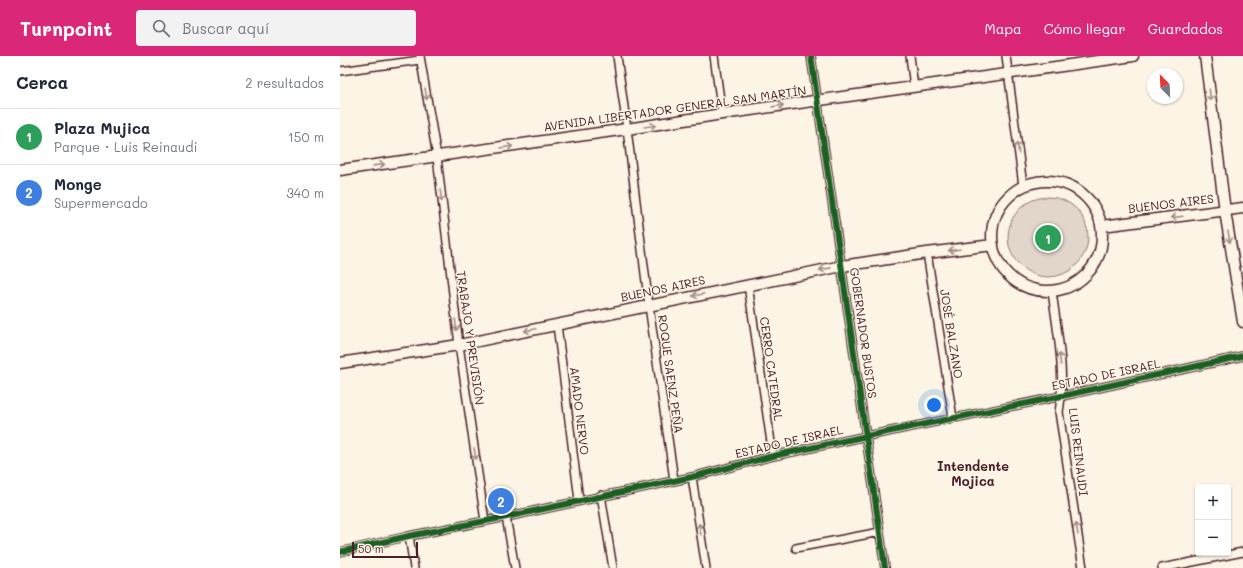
<!DOCTYPE html>
<html lang="es">
<head>
<meta charset="utf-8">
<style>
  :root { --surface:#fff; --page:#f2f2f3; --text:#1f2937; --muted:#747a83; --line:#e0e1e3; --accent:#db2777 }
  body { margin:0; font-family:Mali,sans-serif; background:var(--page); color:var(--text) }
  .controls { position:absolute; right:12px; bottom:12px; display:grid; overflow:hidden; border-radius:4px; box-shadow:0 1px 3px #0004 }
  .controls button { width:36px; height:36px; display:grid; place-items:center; padding:0; border:0; border-bottom:1px solid var(--line); background:var(--surface); color:var(--text); font:20px sans-serif }
  .compass { position:absolute; left:807px; top:12px; width:36px; height:36px; border-radius:50%; background:var(--surface); box-shadow:0 1px 3px #0004; rotate:336deg }
  .scale { position:absolute; left:12px; bottom:10px; width:66px; box-sizing:border-box; padding-left:4px; border:2px solid #4a1f2b; border-top:0; font-size:11px; line-height:14px; white-space:nowrap; color:#4a1f2b; -webkit-text-stroke:3px #fcf5e5; paint-order:stroke }
  .you { position:absolute; left:594px; top:349px; width:14px; height:14px; margin:-10px; border:3px solid #fff; border-radius:50%; background:#1a73e8; box-shadow:0 0 0 6px #1a73e833 }
  .badge { display:grid; place-items:center; width:26px; height:26px; border-radius:50%; background:var(--accent); color:#fff; font-size:13px; font-weight:700 }
  .pin { position:absolute; translate:-50% -50%; border:2px solid #fff; box-shadow:0 1px 4px #0006 }
  .list { margin:0; padding:0; list-style:none }
  h2 { display:flex; justify-content:space-between; align-items:center; height:52px; margin:0; padding:0 16px; font-size:17px }
  h2 small { font-size:13px; font-weight:400; color:var(--muted) }
  .list li { display:grid; grid-template-columns:26px 1fr auto; gap:12px; align-items:center; box-sizing:border-box; height:56px; padding:0 16px; border-top:1px solid var(--line) }
  .list b { display:block; font-size:15px; white-space:nowrap }
  .list p { margin:0; font-size:13px; white-space:nowrap; color:var(--muted) }
  .list em { font-size:13px; font-style:normal; color:var(--muted) }
  .icon { flex:none; width:22px; height:22px; fill:none; stroke:currentColor; stroke-width:2; stroke-linecap:round; stroke-linejoin:round }
  .map { position:relative; flex:none; width:903px; height:512px; overflow:hidden }
  header { display:flex; align-items:center; gap:24px; box-sizing:border-box; height:56px; padding:0 20px; background:var(--accent); color:#fff }
  header strong { font-size:19px }
  nav { display:flex; gap:22px; margin-inline-start:auto; font-size:14px }
  .search { width:280px; height:36px; background:var(--page); display:flex; align-items:center; gap:10px; box-sizing:border-box; padding:0 14px; border-radius:4px; color:var(--muted); font-size:15px }
  main { display:flex }
  aside { flex:1; background:var(--surface) }
  .map>svg:first-child { display:block }
  .green { fill:#e2d5ca; stroke:#967a7a }
  .lines { fill:none; stroke-linecap:round; stroke-linejoin:round }
  .street-casing { stroke:#4a1f2b; stroke-width:10 }
  .secondary-casing { stroke:#4a1f2b; stroke-width:13 }
  .street { stroke:#fcf5e5; stroke-width:7 }
  .secondary { stroke:#fcf5e5; stroke-width:10 }
  .cycleway-casing { stroke:#fcf5e5; stroke-width:8 }
  .cycleway { stroke:#1b5e20; stroke-width:6 }
  .oneway { stroke:#a38a88 }
  .labels { text-anchor:middle; stroke-width:3; stroke-linejoin:round; paint-order:stroke }
  .street-label { font-size:12px; fill:#4a1f2b; stroke:#fcf5e5 }
  .neighbourhood-label { font-size:13px; font-weight:bold; fill:#4a1f2b; stroke:#fcf5e5 }
</style>
</head>
<body>
<header>
<strong>Turnpoint</strong>
<div class="search"><svg class="icon" aria-label="search" viewBox="0 0 24 24"><circle cx="10" cy="10" r="6"/><path d="M15 15l6 6"/></svg>Buscar aquí</div>
<nav><a>Mapa</a><a>Cómo llegar</a><a>Guardados</a></nav>
</header>
<main>
<aside>
<h2>Cerca<small>2 resultados</small></h2>
<ul class="list">
<li><span class="badge" style="background:#2e9e5b">1</span><div><b>Plaza Mujica</b><p>Parque · Luis Reinaudi</p></div><em>150 m</em></li>
<li><span class="badge" style="background:#3f7fe0">2</span><div><b>Monge</b><p>Supermercado</p></div><em>340 m</em></li>
</ul>
</aside>
<div class="map">
<svg width="903" height="512" viewBox="0 0 903 512">
  <rect width="100%" height="100%" fill="#fcf5e5"/>
  <filter id="ink" filterUnits="userSpaceOnUse"><feTurbulence type="fractalNoise" baseFrequency=".025" numOctaves="2"/><feDisplacementMap in="SourceGraphic" scale="8" xChannelSelector="R" yChannelSelector="G"/><feConvolveMatrix kernelMatrix="1 2 1 2 8 2 1 2 1" color-interpolation-filters="sRGB"/></filter>
  <g filter="url(#ink)">
    <path class="green" d="M668 181a40 40 0 1 1 80 0a40 40 0 1 1-80 0Z"/>
    <g class="lines">
      <g class="street-casing">
        <path id="street" d="M80 0 97 101 119 289 145 465
          M277 0 287 73 309 250 334 424
          M374 0 382 58
          M471 0 545 512
          M570 0 574 31
          M666 0 683 130
          M0 15 80 4
          M587 197 613 362
          M408 229 433 400
          M712 235C717 275 726 316 719 356L743 512
          M217 269 239 444
          M352 421 366 512
          M261 439 273 512
          M166 461 175 512
          M69 480 74 512
          M456 492 540 476
          M0 496 69 480 166 461 352 421 433 400 527 380 722 340 903 300
          M822 512 903 496"/>
      </g>
      <g class="secondary-casing">
        <path id="secondary" d="M865 0 885 155 903 266
          M0 114 287 73 382 58 793 0
          M652 180a55 55 0 1 1 110 0a55 55 0 1 1-110 0Z
          M762 170 903 152
          M0 307 119 289 502 210 587 197 653 189"/>
      </g>
      <use href="#street" class="street"/>
      <use href="#secondary" class="secondary"/>
      <g class="cycleway-casing">
        <path id="cycleway" d="M471 0 545 512
          M0 496 69 480 166 461 352 421 433 400 527 380 722 340 903 300"/>
      </g>
      <use href="#cycleway" class="cycleway"/>
    </g>
    <defs><path id="oneway-shaft" d="M-6 0H5M1.5-3L5.5 0L1.5 3" fill="none" stroke-width="1.6" stroke-linecap="round" stroke-linejoin="round"/></defs>
    <g class="oneway">
      <use href="#oneway-shaft" transform="translate(86 38) rotate(81)"/>
      <use href="#oneway-shaft" transform="translate(870 39) rotate(83)"/>
      <use href="#oneway-shaft" transform="translate(438 50) rotate(-8)"/>
      <use href="#oneway-shaft" transform="translate(310 70) rotate(-9)"/>
      <use href="#oneway-shaft" transform="translate(167 91) rotate(-8)"/>
      <use href="#oneway-shaft" transform="translate(678 92) rotate(-98)"/>
      <use href="#oneway-shaft" transform="translate(39 109) rotate(-8)"/>
      <use href="#oneway-shaft" transform="translate(101 140) rotate(83)"/>
      <use href="#oneway-shaft" transform="translate(837 161) rotate(173)"/>
      <use href="#oneway-shaft" transform="translate(889 181) rotate(81)"/>
      <use href="#oneway-shaft" transform="translate(614 194) rotate(173)"/>
      <use href="#oneway-shaft" transform="translate(485 213) rotate(169)"/>
      <use href="#oneway-shaft" transform="translate(358 239) rotate(168)"/>
      <use href="#oneway-shaft" transform="translate(116 269) rotate(83)"/>
      <use href="#oneway-shaft" transform="translate(190 274) rotate(168)"/>
      <use href="#oneway-shaft" transform="translate(720 303) rotate(-97)"/>
      <use href="#oneway-shaft" transform="translate(135 398) rotate(81)"/>
      <use href="#oneway-shaft" transform="translate(360 473) rotate(-99)"/>
      <use href="#oneway-shaft" transform="translate(737 473) rotate(-99)"/>
    </g>
  </g>
  <g class="labels">
    <g class="street-label">
      <text transform="translate(335 53) rotate(-8)" y="4">AVENIDA LIBERTADOR GENERAL SAN MARTÍN</text>
      <text transform="translate(831 148) rotate(-7)" y="4">BUENOS AIRES</text>
      <text transform="translate(323 233) rotate(-12)" y="4">BUENOS AIRES</text>
      <text transform="translate(523 277) rotate(82)" y="4">GOBERNADOR BUSTOS</text>
      <text transform="translate(611 278) rotate(81)" y="4">JOSÉ BALZANO</text>
      <text transform="translate(130 282) rotate(82)" y="4">TRABAJO Y PREVISIÓN</text>
      <text transform="translate(431 313) rotate(82)" y="4">CERRO CATEDRAL</text>
      <text transform="translate(330 318) rotate(82)" y="4">ROQUE SAENZ PEÑA</text>
      <text transform="translate(766 319) rotate(-12)" y="4">ESTADO DE ISRAEL</text>
      <text transform="translate(239 355) rotate(83)" y="4">AMADO NERVO</text>
      <text transform="translate(449 386) rotate(-13)" y="4">ESTADO DE ISRAEL</text>
      <text transform="translate(738 396) rotate(83)" y="4">LUIS REINAUDI</text>
    </g>
    <g class="neighbourhood-label">
      <text x="633" y="415">Intendente<tspan x="633" dy="15">Mojica</tspan></text>
    </g>
  </g>
</svg>
<div class="controls">
<button>+</button>
<button>−</button>
</div>
<svg class="compass" viewBox="-18 -18 36 36"><path d="M0-13l5 13h-10z" fill="#e53935"/><path d="M0 13l5-13h-10z" fill="#747a83"/></svg>
<div class="scale">50 m</div>
<div class="you"></div>
<div class="pin badge" style="left:708px;top:182px;background:#2e9e5b">1</div>
<div class="pin badge" style="left:161px;top:445px;background:#3f7fe0">2</div>
</div>
</main>
</body>
</html>
